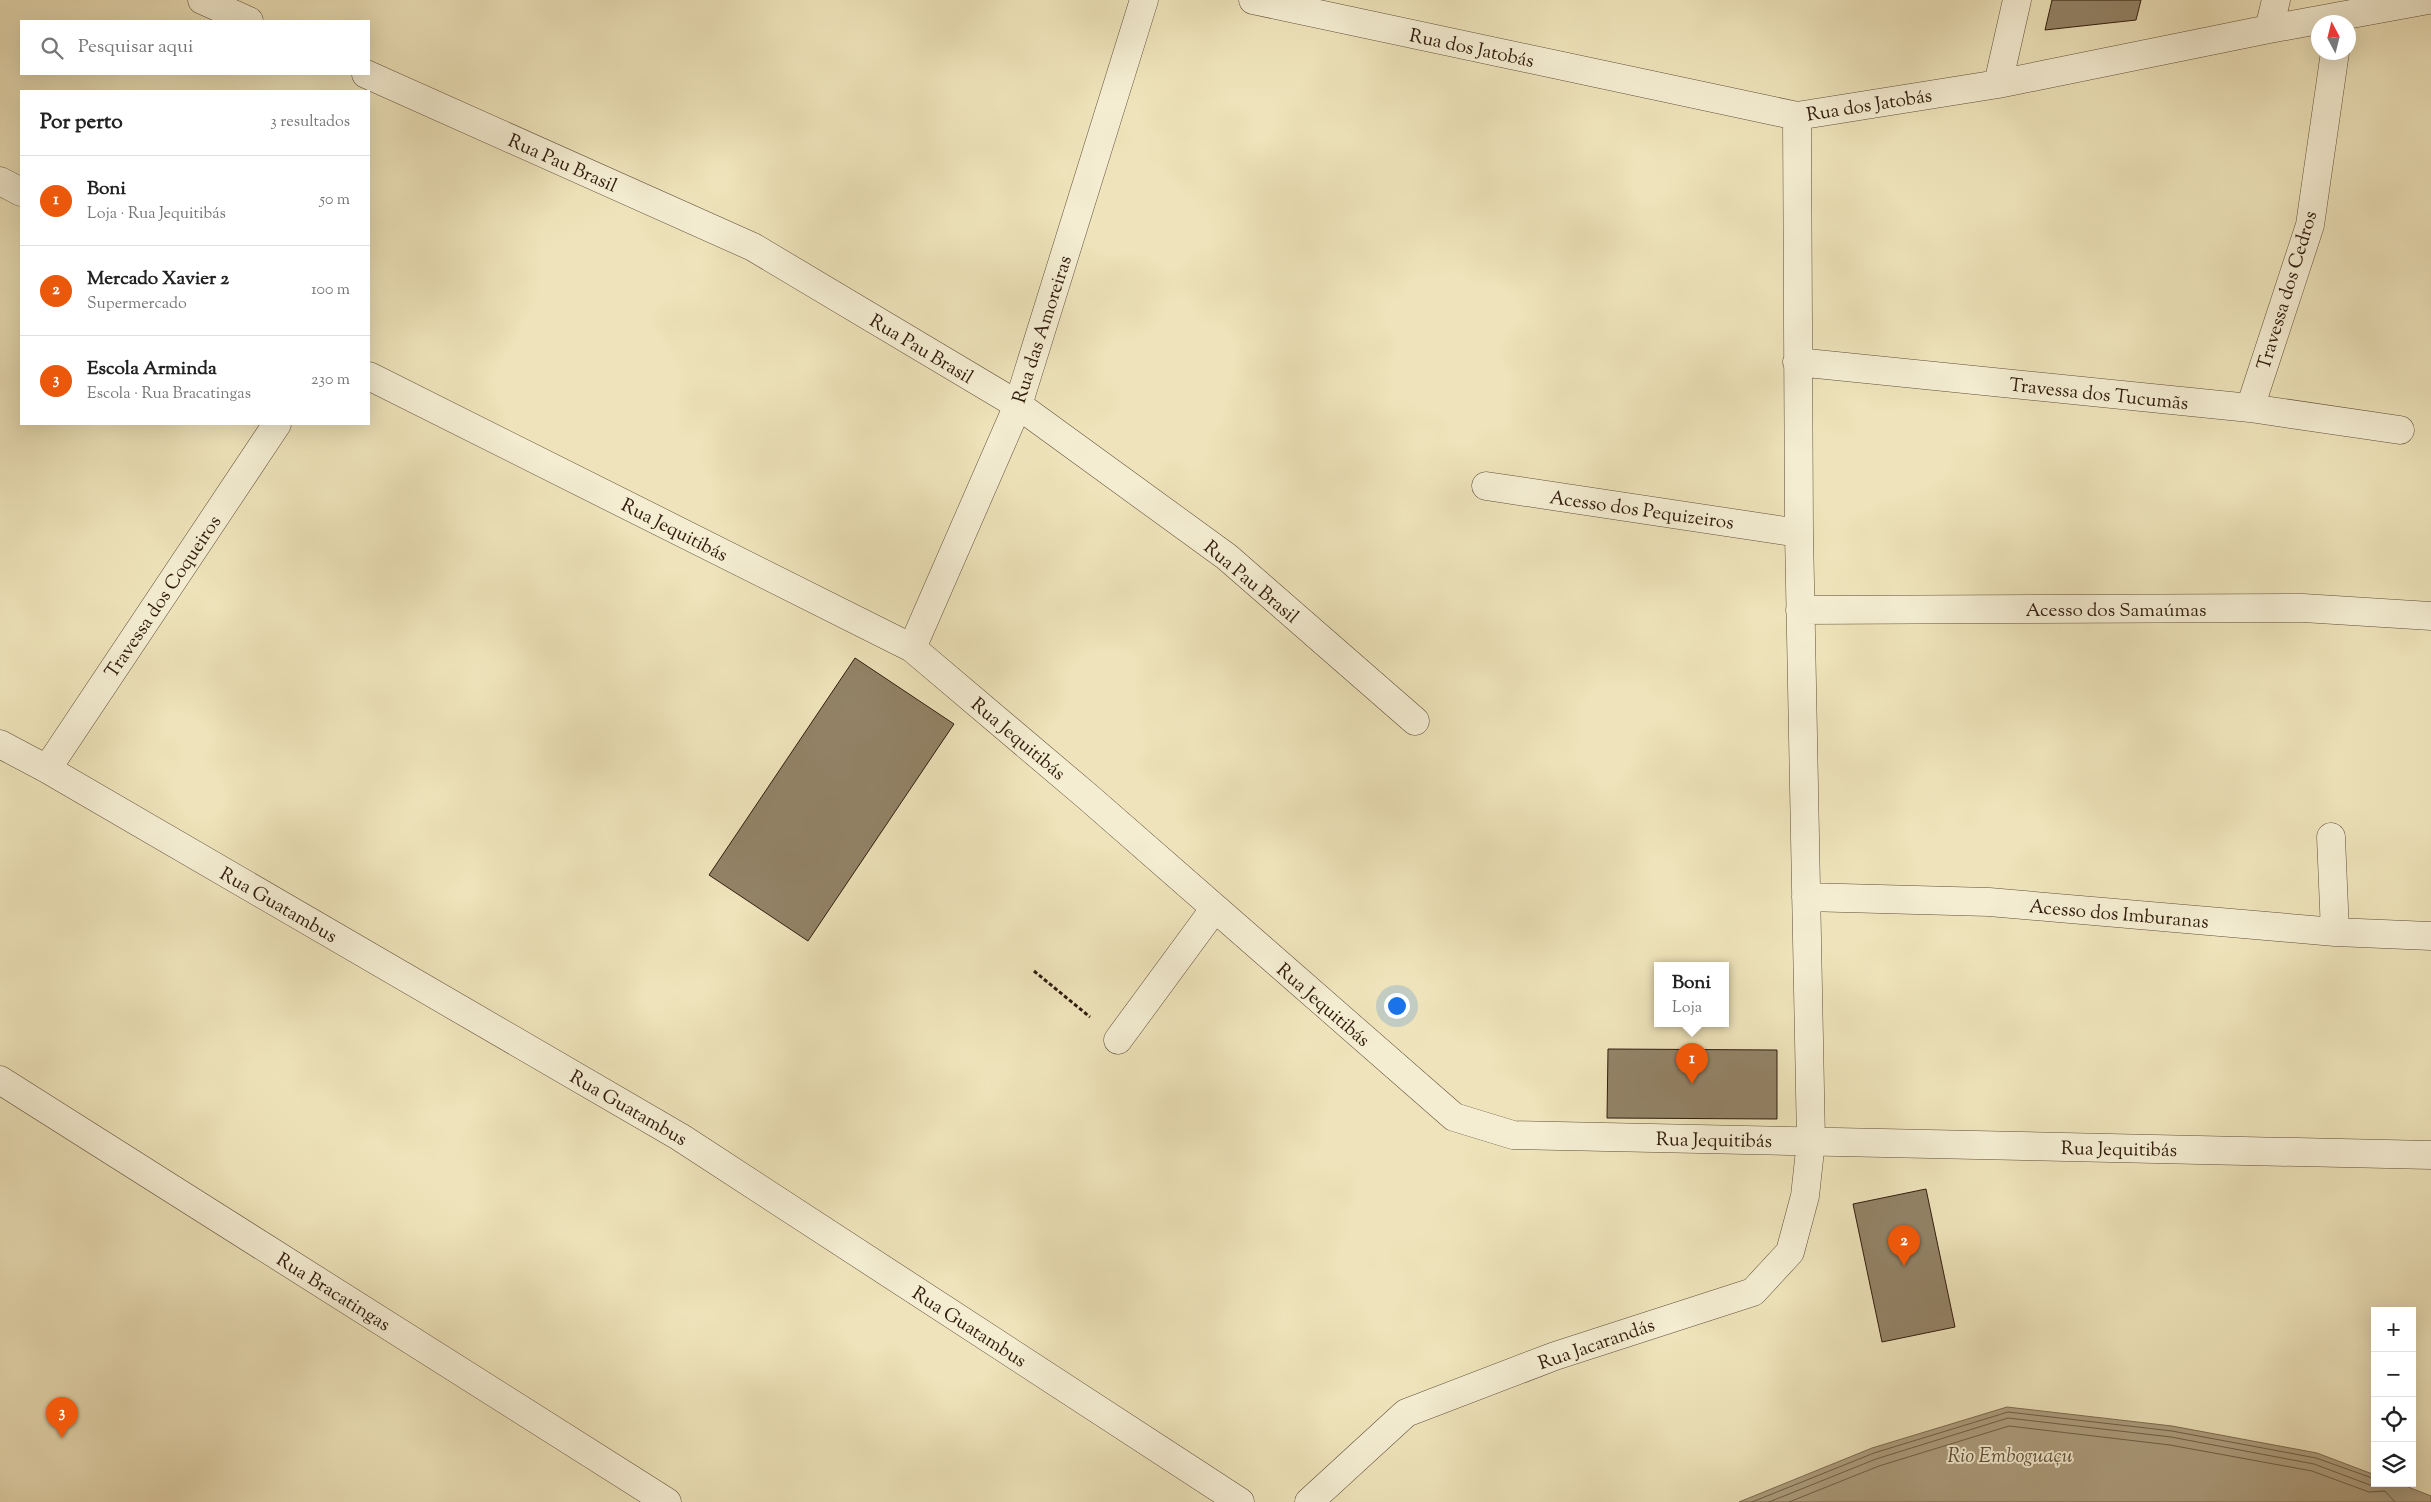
<!DOCTYPE html>
<html lang="pt">
<head>
<meta charset="utf-8">
<style>
  :root { --surface:#fff; --page:#f6f6f6; --text:#222; --muted:#767676; --line:#e0e0e0; --accent:#ea580c }
  body { margin:0; font-family:"Sorts Mill Goudy",serif; background:var(--page); color:var(--text) }
  .controls { position:absolute; right:15px; bottom:15px; display:grid; overflow:hidden; border-radius:0px; box-shadow:0 5px 20px #0002 }
  .controls button { width:45px; height:45px; display:grid; place-items:center; padding:0; border:0; border-bottom:1px solid var(--line); background:var(--surface); color:var(--text); font:25px sans-serif }
  .compass { position:absolute; left:2311px; top:15px; width:45px; height:45px; border-radius:50%; background:var(--surface); box-shadow:0 5px 20px #0002; rotate:353deg }
  .you { position:absolute; left:1396px; top:1005px; width:18px; height:18px; margin:-12px; border:4px solid #fff; border-radius:50%; background:#1a73e8; box-shadow:0 0 0 8px #1a73e833 }
  .badge { display:grid; place-items:center; width:32px; height:32px; border-radius:50%; background:var(--accent); color:#fff; font-size:16px; font-weight:700 }
  .pin { position:absolute; translate:-50% -41px; filter:drop-shadow(0 1px 2px #0008) }
  .pin::after { content:''; position:absolute; top:26px; width:18px; height:15px; background:inherit; clip-path:polygon(0 0,100% 0,50% 100%) }
  .popup { position:absolute; left:1654px; top:962px; width:75px; height:65px; box-sizing:border-box; display:grid; place-content:center; border-radius:0px; background:var(--surface); filter:drop-shadow(0 1px 4px #0005); font-size:16px; white-space:nowrap; color:var(--muted) }
  .popup b { font-size:19px; color:var(--text) }
  .popup::after { content:''; position:absolute; left:50%; top:100%; margin-left:-10px; border:10px solid transparent; border-top-color:var(--surface) }
  .list { margin:0; padding:0; list-style:none }
  h2 { display:flex; justify-content:space-between; align-items:center; height:65px; margin:0; padding:0 20px; font-size:21px }
  h2 small { font-size:16px; font-weight:400; color:var(--muted) }
  .list li { display:grid; grid-template-columns:32px 1fr auto; gap:15px; align-items:center; box-sizing:border-box; height:90px; padding:0 20px; border-top:1px solid var(--line) }
  .list b { display:block; font-size:19px; white-space:nowrap }
  .list p { margin:0; font-size:16px; white-space:nowrap; color:var(--muted) }
  .list em { font-size:16px; font-style:normal; color:var(--muted) }
  .icon { flex:none; width:28px; height:28px; fill:none; stroke:currentColor; stroke-width:2; stroke-linecap:round; stroke-linejoin:round }
  .map { position:relative; flex:none; width:2431px; height:1502px; overflow:hidden }
  .search { position:absolute; background:var(--surface); box-shadow:0 5px 20px #0002; left:20px; top:20px; width:350px; height:55px; display:flex; align-items:center; gap:12px; box-sizing:border-box; padding:0 18px; border-radius:0px; color:var(--muted); font-size:19px }
  .panel { position:absolute; background:var(--surface); box-shadow:0 5px 20px #0002; left:20px; top:90px; width:350px; height:335px; border-radius:0px }
  .map>svg:first-child { display:block }
  .water { fill:#ae9f80; stroke:#7c6b52 }
  .lines { fill:none; stroke-linecap:round; stroke-linejoin:round }
  .shore { stroke:#705e47; stroke-width:1 }
  .building { fill:#938367; stroke:#311c0e }
  .minor-casing { stroke:#604e39; stroke-width:29 }
  .path { stroke:#311c0e; stroke-width:3; stroke-dasharray:4 2.5; stroke-linecap:butt }
  .minor { stroke:#f4edd2; stroke-width:28 }
  .labels { text-anchor:middle; stroke-width:4; stroke-linejoin:round; paint-order:stroke }
  .street-label { font-size:19px; fill:#311c0e; stroke:#f4edd2 }
  .water-label { font-size:20px; font-style:italic; fill:#63503c; stroke:#f4edd2 }
</style>
</head>
<body>
<div class="map">
<svg width="2431" height="1502" viewBox="0 0 2431 1502">
  <rect width="100%" height="100%" fill="#eee3ba"/>
  <filter id="stains"><feTurbulence type="fractalNoise" baseFrequency=".004" numOctaves="4"/><feColorMatrix values="0 0 0 0 .2 0 0 0 0 .09 0 0 0 0 .02 0 0 0 .5 -.17"/></filter>
  <radialGradient id="worn" r=".72"><stop offset=".6" stop-color="#630" stop-opacity="0"/><stop offset="1" stop-color="#630" stop-opacity=".3"/></radialGradient>
  <path class="water" d="M2007 1407 2172 1426 2317 1453 2375 1475V1483H2398L2431 1496V1502H1739L1872 1448Z"/>
  <g class="lines">
    <path class="shore" d="M1752 1502 1874 1453 2008 1412 2172 1431 2316 1458 2375 1479
      M1769 1502 1876 1459 2008 1418 2171 1437 2314 1464 2370 1485 2380 1483
      M1789 1502 1879 1466 2009 1426 2170 1445 2312 1471 2369 1492 2385 1491 2395 1502"/>
  </g>
  <path class="building" d="M2052 0H2141L2136 20 2045 30Z
    M855 658 954 724 808 941 709 875Z
    M1608 1049 1777 1050V1119L1607 1118Z
    M1926 1189 1955 1327 1882 1342 1853 1204Z"/>
  <g class="lines">
    <g class="minor-casing">
      <path id="minor" d="M202 0 249 21
        M1253 0 1797 116 1998 84 2269 29 2428 0
        M2269 29 2276 0
        M366 74 753 247 1018 405 1227 557 1415 721
        M1998 84 2017 0
        M0 181 21 192
        M1797 362 2250 408 2400 430
        M369 376 912 648 1088 797 1454 1117 1513 1135 2431 1155
        M2250 408 2310 225 2335 52
        M1486 486 1799 533
        M1800 610 2303 608 2431 616
        M912 648 1018 405 1144 0
        M0 744 47 769 680 1137 1240 1502
        M47 769 277 424
        M2331 837 2335 932
        M1806 897 1989 902 2335 932 2431 936
        M1118 1040 1215 908
        M0 1080 667 1502
        M1309 1502 1406 1413 1555 1356 1753 1292 1790 1252 1805 1196 1811 1141 1799 533 1797 116"/>
    </g>
    <path class="path" d="M1034 971 1090 1017"/>
    <use href="#minor" class="minor"/>
  </g>
  <g class="labels">
    <g class="street-label">
      <text transform="translate(1472 47) rotate(12)" y="7">Rua dos Jatobás</text>
      <text transform="translate(1869 104) rotate(-9)" y="7">Rua dos Jatobás</text>
      <text transform="translate(563 162) rotate(24)" y="7">Rua Pau Brasil</text>
      <text transform="translate(2286 290) rotate(-73)" y="7">Travessa dos Cedros</text>
      <text transform="translate(1041 329) rotate(-72)" y="7">Rua das Amoreiras</text>
      <text transform="translate(922 348) rotate(31)" y="7">Rua Pau Brasil</text>
      <text transform="translate(2099 393) rotate(6)" y="7">Travessa dos Tucumãs</text>
      <text transform="translate(1642 509) rotate(8)" y="7">Acesso dos Pequizeiros</text>
      <text transform="translate(675 529) rotate(27)" y="7">Rua Jequitibás</text>
      <text transform="translate(1252 581) rotate(40)" y="7">Rua Pau Brasil</text>
      <text transform="translate(162 596) rotate(-56)" y="7">Travessa dos Coqueiros</text>
      <text x="2116" y="616">Acesso dos Samaúmas</text>
      <text transform="translate(1019 738) rotate(40)" y="7">Rua Jequitibás</text>
      <text transform="translate(279 904) rotate(30)" y="7">Rua Guatambus</text>
      <text transform="translate(2119 913) rotate(5)" y="7">Acesso dos Imburanas</text>
      <text transform="translate(1324 1004) rotate(41)" y="7">Rua Jequitibás</text>
      <text transform="translate(629 1107) rotate(30)" y="7">Rua Guatambus</text>
      <text transform="translate(1714 1139) rotate(1)" y="7">Rua Jequitibás</text>
      <text transform="translate(2119 1148) rotate(1)" y="7">Rua Jequitibás</text>
      <text transform="translate(334 1291) rotate(32)" y="7">Rua Bracatingas</text>
      <text transform="translate(970 1326) rotate(33)" y="7">Rua Guatambus</text>
      <text transform="translate(1596 1343) rotate(-19)" y="7">Rua Jacarandás</text>
    </g>
    <g class="water-label">
      <text x="2010" y="1462">Rio Emboguaçu</text>
    </g>
  </g>
  <rect width="100%" height="100%" filter="url(#stains)"/>
  <rect width="100%" height="100%" fill="url(#worn)"/>
</svg>
<div class="controls">
<button>+</button>
<button>−</button>
<button><svg class="icon" aria-label="locate" viewBox="0 0 24 24"><circle cx="12" cy="12" r="6"/><path d="M12 2v4M12 18v4M2 12h4M18 12h4"/></svg></button>
<button><svg class="icon" aria-label="layers" viewBox="0 0 24 24"><path d="M12 4l9 5-9 5-9-5zM3 14l9 5 9-5"/></svg></button>
</div>
<svg class="compass" viewBox="-18 -18 36 36"><path d="M0-13l5 13h-10z" fill="#e53935"/><path d="M0 13l5-13h-10z" fill="#767676"/></svg>
<div class="you"></div>
<div class="pin badge" style="left:1692px;top:1084px">1</div>
<div class="popup"><b>Boni</b>Loja</div>
<div class="pin badge" style="left:1904px;top:1266px">2</div>
<div class="pin badge" style="left:62px;top:1438px">3</div>
<div class="search"><svg class="icon" aria-label="search" viewBox="0 0 24 24"><circle cx="10" cy="10" r="6"/><path d="M15 15l6 6"/></svg>Pesquisar aqui</div>
<section class="panel">
<h2>Por perto<small>3 resultados</small></h2>
<ul class="list">
<li><span class="badge">1</span><div><b>Boni</b><p>Loja · Rua Jequitibás</p></div><em>50 m</em></li>
<li><span class="badge">2</span><div><b>Mercado Xavier 2</b><p>Supermercado</p></div><em>100 m</em></li>
<li><span class="badge">3</span><div><b>Escola Arminda</b><p>Escola · Rua Bracatingas</p></div><em>230 m</em></li>
</ul>
</section>
</div>
</body>
</html>
